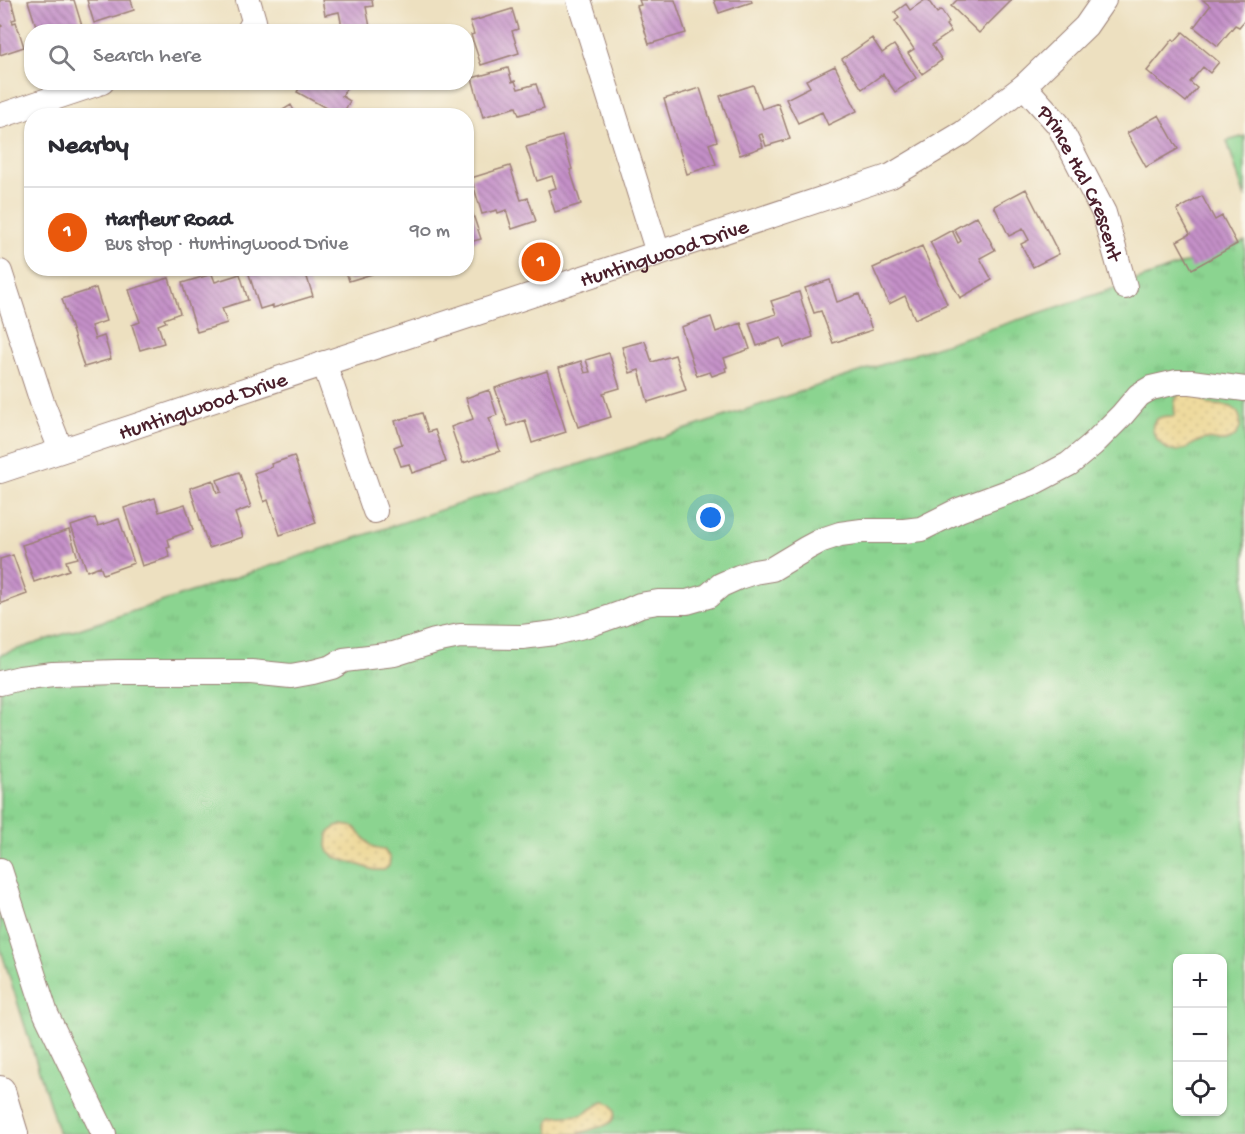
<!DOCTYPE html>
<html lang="en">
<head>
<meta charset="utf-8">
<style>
  :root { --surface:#fff; --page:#f2f2f3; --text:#2b2b33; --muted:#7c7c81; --line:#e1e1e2; --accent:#ea580c }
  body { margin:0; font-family:"Gochi Hand",sans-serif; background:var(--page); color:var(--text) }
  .controls { position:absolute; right:18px; bottom:18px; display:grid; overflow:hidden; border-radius:12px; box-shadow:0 2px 4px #0004 }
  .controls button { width:54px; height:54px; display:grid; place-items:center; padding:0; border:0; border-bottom:2px solid var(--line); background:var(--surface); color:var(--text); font:30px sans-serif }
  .you { position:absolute; left:711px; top:518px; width:21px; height:21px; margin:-15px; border:4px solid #fff; border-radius:50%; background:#1a73e8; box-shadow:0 0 0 9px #1a73e833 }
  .badge { display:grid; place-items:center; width:39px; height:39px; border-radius:50%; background:var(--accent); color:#fff; font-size:20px; font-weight:700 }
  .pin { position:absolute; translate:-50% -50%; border:3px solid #fff; box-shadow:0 2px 6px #0006 }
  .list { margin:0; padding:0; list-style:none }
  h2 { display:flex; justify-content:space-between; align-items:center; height:78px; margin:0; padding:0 24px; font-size:26px }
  h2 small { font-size:20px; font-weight:400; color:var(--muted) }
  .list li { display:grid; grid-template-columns:39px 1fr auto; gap:18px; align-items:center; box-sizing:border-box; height:90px; padding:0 24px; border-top:2px solid var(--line) }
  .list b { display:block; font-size:22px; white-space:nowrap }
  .list p { margin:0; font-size:20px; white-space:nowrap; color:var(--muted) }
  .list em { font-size:20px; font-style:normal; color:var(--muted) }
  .icon { flex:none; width:33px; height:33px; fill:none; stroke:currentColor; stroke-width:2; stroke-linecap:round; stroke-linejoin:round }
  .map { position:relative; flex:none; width:1245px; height:1134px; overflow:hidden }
  .search { position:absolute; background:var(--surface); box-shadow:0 2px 4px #0004; left:24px; top:24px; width:450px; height:66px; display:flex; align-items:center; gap:15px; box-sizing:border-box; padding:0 21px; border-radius:24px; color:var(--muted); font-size:22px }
  .panel { position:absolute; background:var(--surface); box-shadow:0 2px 4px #0004; left:24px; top:108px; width:450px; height:168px; border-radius:24px }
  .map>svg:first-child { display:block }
  .grass { fill:url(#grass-tufts); stroke:#6a7a5e; stroke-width:1.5; fill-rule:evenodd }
  .sand { fill:url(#sand-dots); stroke:#9c7c64; stroke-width:1.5 }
  .building { fill:url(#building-back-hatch) }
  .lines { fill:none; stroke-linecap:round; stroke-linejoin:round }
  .minor-casing { stroke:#9c8076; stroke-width:26 }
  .major-casing { stroke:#9c8076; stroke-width:32 }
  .minor { stroke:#fff; stroke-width:24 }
  .major { stroke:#fff; stroke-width:30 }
  .labels { text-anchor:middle; stroke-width:4.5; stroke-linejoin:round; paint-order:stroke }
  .street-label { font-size:22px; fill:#4a1f2b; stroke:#fbf7ec }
</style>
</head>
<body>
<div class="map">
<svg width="1245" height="1134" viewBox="0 0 1245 1134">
  <defs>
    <pattern id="grass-tufts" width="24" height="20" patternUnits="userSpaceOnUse" patternTransform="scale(1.5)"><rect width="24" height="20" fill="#8bd490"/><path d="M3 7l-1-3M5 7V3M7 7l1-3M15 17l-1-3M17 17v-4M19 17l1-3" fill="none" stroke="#79b67c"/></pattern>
    <pattern id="sand-dots" width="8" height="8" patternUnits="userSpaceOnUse" patternTransform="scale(1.5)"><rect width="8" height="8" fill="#eeda9e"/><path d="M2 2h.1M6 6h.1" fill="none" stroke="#cebb88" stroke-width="1.8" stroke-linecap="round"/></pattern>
    <pattern id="building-back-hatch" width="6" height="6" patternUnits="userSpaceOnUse" patternTransform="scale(1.5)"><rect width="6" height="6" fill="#c490c8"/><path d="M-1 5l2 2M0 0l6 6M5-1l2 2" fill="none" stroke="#a175a3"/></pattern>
  </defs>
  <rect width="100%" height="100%" fill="#fbf7ec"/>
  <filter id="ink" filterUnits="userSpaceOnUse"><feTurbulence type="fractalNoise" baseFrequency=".0167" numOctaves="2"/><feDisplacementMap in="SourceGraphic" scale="12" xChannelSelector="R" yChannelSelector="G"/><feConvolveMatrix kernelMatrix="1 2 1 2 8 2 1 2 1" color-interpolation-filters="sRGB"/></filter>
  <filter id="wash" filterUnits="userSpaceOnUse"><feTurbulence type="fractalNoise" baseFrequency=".008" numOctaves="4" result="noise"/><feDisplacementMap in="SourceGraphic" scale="24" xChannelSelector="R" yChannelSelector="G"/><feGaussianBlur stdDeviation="1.35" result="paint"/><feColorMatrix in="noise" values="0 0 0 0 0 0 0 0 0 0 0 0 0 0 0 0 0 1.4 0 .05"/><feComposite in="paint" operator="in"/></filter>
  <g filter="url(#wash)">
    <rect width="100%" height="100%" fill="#ede0c0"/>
    <path class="grass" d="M1245 136V198L1227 141Z
      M1245 241V1134H59L0 947V655L1115 288ZM1178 958H1222V1112H1178Z"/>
    <path class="sand" d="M1180 393C1184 393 1190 392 1194 394 1200 395 1203 402 1209 404 1221 408 1235 401 1240 418 1243 431 1232 443 1219 441 1214 440 1210 439 1205 439 1192 442 1184 454 1170 450 1159 446 1144 426 1159 418 1163 416 1169 416 1173 416L1175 414C1174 406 1174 399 1180 393Z
      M342 825 354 827 373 848 384 850 390 858 389 866 384 870H374L335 857 329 852 327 846 328 834 336 826Z
      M605 1102 611 1104 615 1110V1114L612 1121 606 1125 577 1134H550C547 1127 547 1122 553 1117L582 1115 601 1103Z"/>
    <g id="blocks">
      <path class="building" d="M0 0H11L16 19 12 20 13 23 16 22 24 47 0 55V27L2 26 0 24Z
        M32 0H74L82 26 65 32H63L62 29 52 32H38L28 1Z
        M87 0H131L134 10 94 23Z
        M322 0H372L373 6 366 7 371 32H343L339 12 325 15Z
        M639 0H675L686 33 649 44 637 6 641 5Z
        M714 0H751L752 2 719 13Z
        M925 0H928L937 13 941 10 949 22 946 25 951 32 932 45 942 60 922 74 908 53 914 49 895 21 899 18 895 12 906 4 910 10Z
        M957 0H1012L979 33 951 6Z
        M1203 0H1245V20L1239 27 1235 25 1218 46 1194 27 1210 6Z
        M512 9 518 29 512 31 519 53 481 65 471 35 474 34 470 22Z
        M1183 32 1219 62 1210 73 1203 67 1190 82 1197 88 1186 102 1147 71 1173 39 1175 41Z
        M872 38 882 53 894 45 916 78 895 92 883 74 862 89 842 59Z
        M835 66 857 111 828 125 822 112 798 123 786 99 810 87 806 80Z
        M508 68 512 82 515 81 518 89 536 84 544 108 519 115 516 107 483 117 472 78Z
        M303 82H350L342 96 350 101 342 115 334 111 333 112 297 92Z
        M753 85 762 109 778 103 790 139 766 146 762 134 759 135 763 147 740 155 720 96Z
        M700 88 717 141 709 144 716 164 687 174 664 99Z
        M291 105 297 116H273Z
        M1159 115 1178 149 1146 167 1127 133Z
        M562 136 572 169 570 170 581 204 555 212 548 190 556 188 552 176 537 181 526 147Z
        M510 166 521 200 528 198 536 221 512 229 506 210 498 213 497 210 482 214 471 178Z
        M1026 189 1059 254 1033 267 1021 244 1029 240 1023 229 1009 236 994 206Z
        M466 193 481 239 466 243Z
        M1202 196 1215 220 1222 216 1237 244 1192 269 1177 241 1190 234 1177 210Z
        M977 216 995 250 980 258 992 280 960 298 930 242 952 230 958 243 961 241 954 229Z
        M922 246 947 304 915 319 905 296 889 304 873 268Z
        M247 268H304L313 296 273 308V305L260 309Z
        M345 268H370L372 274 349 281Z
        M212 274 215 282 240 274 248 300 222 308 227 323 197 332 182 283Z
        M169 278 180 313 164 319 166 322 158 325 164 343 140 350 132 325 140 322 129 290Z
        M830 280 837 302 859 294 872 330 833 343 821 311 814 313 805 288Z
        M96 288 106 321 91 326 95 339 104 336 111 359 84 367 62 299Z
        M799 292 813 337 784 347 781 338 757 346 749 323 776 314 771 301Z
        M711 317 716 332 741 323 750 349 724 358 727 367 725 368 726 371 712 376 710 372 697 376 681 327Z
        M645 341 652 362 675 355 686 390 648 402 639 370 630 373 622 347Z
        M609 353 620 388 603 393 611 417 578 427 559 368 581 361 585 373 590 372 586 360Z
        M547 371 566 432 532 443 525 420 508 426 495 388Z
        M489 390 497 415 489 418 500 451 463 463 451 427 473 419 466 398Z
        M422 413 428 432 435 430 446 462 412 473 409 464 401 466 394 447 402 444 395 421Z
        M294 456 316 523 280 535 268 500 264 502 254 473 272 467 271 464Z
        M239 472 251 507 235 513 243 537 209 548 190 488 213 480 217 493 221 492 217 480Z
        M155 498 159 512 185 504 193 530 168 539 170 547 167 548 170 557 142 566 124 508Z
        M95 518 98 526 119 519 134 563 103 574 100 566 87 571 71 526Z
        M69 530 78 558 66 561 69 570 34 582 22 545Z
        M13 555 27 594 0 604V559Z"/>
    </g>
  </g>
  <g filter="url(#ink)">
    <use href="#blocks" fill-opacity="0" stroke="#9c8076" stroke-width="1.5"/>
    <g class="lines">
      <g class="minor-casing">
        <g id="minor">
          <path d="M248 0 254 21 248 32"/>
          <path d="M579 0 658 253"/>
          <path id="s1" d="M1024 86 1058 124 1104 213 1125 287"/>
          <path d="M0 116 102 82"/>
          <path d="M0 272 42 402 61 450"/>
          <path d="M324 363 375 511"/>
          <path id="s2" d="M0 471 891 176 963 133 1024 86 1086 26 1104 0"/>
          <path d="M0 683 20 678 53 674 118 672H251L291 676 313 672 332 667 344 660 394 654 435 641 460 636 522 637 555 633 591 624 622 613 640 605 658 602H687L708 596 721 585 739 577 754 572 772 569 807 548 822 540 840 534 862 531H904L921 529 959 510 1035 482 1069 464 1093 444 1122 415 1139 395 1151 388 1177 382H1191L1245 389"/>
          <path d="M0 870 46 1014 104 1134"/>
        </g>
      </g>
      <g class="major-casing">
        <path id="major" d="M0 1091 13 1134"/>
      </g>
      <use href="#minor" class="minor"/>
      <use href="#major" class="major"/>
    </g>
  </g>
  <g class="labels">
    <g class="street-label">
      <text dy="8" stroke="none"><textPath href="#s1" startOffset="114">Prince Hal Crescent</textPath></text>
      <text dy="8" stroke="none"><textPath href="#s2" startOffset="699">Huntingwood Drive</textPath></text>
      <text dy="8" stroke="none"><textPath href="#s2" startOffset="213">Huntingwood Drive</textPath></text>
    </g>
  </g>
</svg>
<div class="controls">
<button>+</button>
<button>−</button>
<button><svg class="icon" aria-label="locate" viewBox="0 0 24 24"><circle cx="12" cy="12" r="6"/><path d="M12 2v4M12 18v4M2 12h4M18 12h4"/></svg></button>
</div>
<div class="you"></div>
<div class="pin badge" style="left:541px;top:262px">1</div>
<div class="search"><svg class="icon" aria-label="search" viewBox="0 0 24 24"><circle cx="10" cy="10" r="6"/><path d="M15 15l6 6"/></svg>Search here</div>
<section class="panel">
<h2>Nearby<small></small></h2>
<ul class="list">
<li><span class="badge">1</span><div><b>Harfleur Road</b><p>Bus stop · Huntingwood Drive</p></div><em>90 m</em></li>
</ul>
</section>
</div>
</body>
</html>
